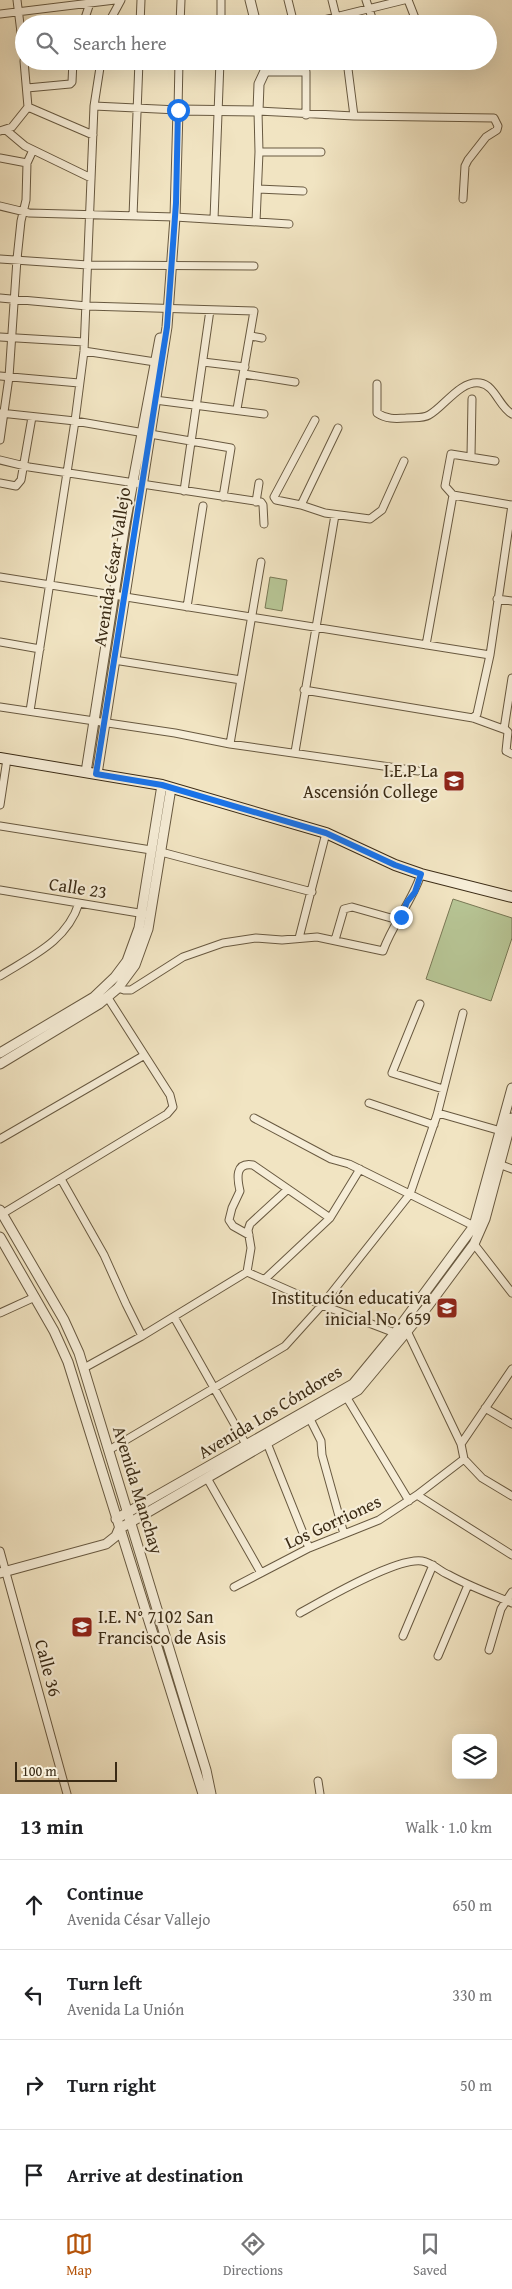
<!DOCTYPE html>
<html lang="en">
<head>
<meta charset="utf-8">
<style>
  :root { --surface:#fff; --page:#f2f2f2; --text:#202124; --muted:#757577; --line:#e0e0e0; --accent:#b45309 }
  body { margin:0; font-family:"Gentium Book Plus",serif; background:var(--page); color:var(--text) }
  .controls { position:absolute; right:15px; bottom:15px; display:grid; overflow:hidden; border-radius:8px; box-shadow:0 5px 20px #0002 }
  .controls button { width:45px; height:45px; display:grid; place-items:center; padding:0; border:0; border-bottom:1px solid var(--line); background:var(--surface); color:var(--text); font:25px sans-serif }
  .scale { position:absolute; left:15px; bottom:12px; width:102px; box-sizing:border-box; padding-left:5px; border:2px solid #3b2b15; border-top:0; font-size:14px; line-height:18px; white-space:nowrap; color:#3b2b15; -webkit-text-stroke:4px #f6edd7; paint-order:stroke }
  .stop { position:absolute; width:15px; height:15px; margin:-11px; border:4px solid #1a73e8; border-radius:50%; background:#fff }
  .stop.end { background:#1a73e8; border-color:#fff; box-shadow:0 1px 5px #0008 }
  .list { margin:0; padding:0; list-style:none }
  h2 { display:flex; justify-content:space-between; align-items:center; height:65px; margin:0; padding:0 20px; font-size:21px }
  h2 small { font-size:16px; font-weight:400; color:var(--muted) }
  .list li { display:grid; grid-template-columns:32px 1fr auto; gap:15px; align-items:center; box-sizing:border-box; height:90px; padding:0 20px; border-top:1px solid var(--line) }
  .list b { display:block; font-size:19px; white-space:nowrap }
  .list p { margin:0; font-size:16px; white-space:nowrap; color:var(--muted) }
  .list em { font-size:16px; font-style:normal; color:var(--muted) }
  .icon { flex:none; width:28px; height:28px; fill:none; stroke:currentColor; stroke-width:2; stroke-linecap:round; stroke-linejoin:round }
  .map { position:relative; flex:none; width:512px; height:1794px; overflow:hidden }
  .search { position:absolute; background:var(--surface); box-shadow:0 5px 20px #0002; left:15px; right:15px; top:15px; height:55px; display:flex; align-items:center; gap:12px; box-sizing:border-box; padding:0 18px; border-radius:28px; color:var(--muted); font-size:19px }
  .sheet { height:425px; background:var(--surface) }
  nav { display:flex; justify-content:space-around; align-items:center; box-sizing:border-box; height:70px; border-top:1px solid var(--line); background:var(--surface); font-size:14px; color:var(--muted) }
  nav a { display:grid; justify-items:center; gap:2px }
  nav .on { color:var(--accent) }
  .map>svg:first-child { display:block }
  .pitch { fill:#b7c595; stroke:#797855 }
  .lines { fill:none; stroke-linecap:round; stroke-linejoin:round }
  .minor-casing { stroke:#685940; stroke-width:9 }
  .tertiary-casing { stroke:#685940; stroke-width:11 }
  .secondary-casing { stroke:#3b2b15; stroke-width:12 }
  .minor { stroke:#f6edd7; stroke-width:7 }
  .tertiary { stroke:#f6edd7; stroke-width:9 }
  .secondary { stroke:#f6edd7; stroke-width:10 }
  .route { stroke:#1a73e8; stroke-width:6 }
  .labels { text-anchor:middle; stroke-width:4.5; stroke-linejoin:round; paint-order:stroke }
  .street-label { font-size:18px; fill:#3b2b15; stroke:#f6edd7 }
  .poi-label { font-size:18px; fill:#3b2b15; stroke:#f6edd7; text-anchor:end }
</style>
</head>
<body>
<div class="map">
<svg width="512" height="1794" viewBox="0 0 512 1794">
  <rect width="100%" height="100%" fill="#f1e4c2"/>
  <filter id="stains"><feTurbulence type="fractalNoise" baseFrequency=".004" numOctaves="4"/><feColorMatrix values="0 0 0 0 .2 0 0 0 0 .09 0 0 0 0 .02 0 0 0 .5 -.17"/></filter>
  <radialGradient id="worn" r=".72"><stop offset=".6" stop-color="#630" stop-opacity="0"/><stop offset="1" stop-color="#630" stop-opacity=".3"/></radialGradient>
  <path class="pitch" d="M270 577 287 580 282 611 265 608Z
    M453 899 512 918V938L491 1001 426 979Z"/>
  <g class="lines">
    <g class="minor-casing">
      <path id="minor" d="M17 0 24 57
        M288 0 294 24
        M332 0 338 24
        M366 0 374 24
        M408 0 417 23
        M0 14 115 0
        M83 24 90 3
        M108 24 121 0
        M140 24 141 0
        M180 24 181 0
        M221 24V0
        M307 24 404 0
        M304 61 306 72V115
        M347 61 354 116
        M264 72H306
        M27 88 70 84 72 82 73 61
        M94 106 178 110 179 61
        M28 107 93 135
        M6 130 25 146 91 178
        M0 131 12 127 28 107 24 61
        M259 152H321
        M0 158 27 163
        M258 189 303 191
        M0 206 29 213 175 217 289 224
        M133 216 139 61
        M214 219 220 61
        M256 222 259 152 258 111 354 116 494 118 498 126 497 130 486 137 468 160 465 166 463 199
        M0 259 88 265 254 266
        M0 298 87 306 254 311 237 409
        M251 336 262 338
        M0 337 84 342
        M84 351 155 362
        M203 362 245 367
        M244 374 295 382
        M0 376 79 383
        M377 384V413C386 419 395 419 406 418 414 417 422 419 429 415 444 407 460 380 480 383 495 385 499 407 512 414
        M155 400 264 414
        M0 413 75 421 231 448 223 497
        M338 428 301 505 325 513 370 519 382 510 404 461
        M0 440 9 377 17 259 21 221 26 200 27 163 33 150
        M471 456 472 399
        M0 460 29 467 261 502 263 505 264 524
        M495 461 451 454 445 486 453 495 511 505
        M0 483 16 486 21 480 32 417
        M184 491 210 310
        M256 502 259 483
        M301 505 276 500 274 497 315 420
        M0 577 490 655
        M497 599 512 601
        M187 607 203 506
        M0 642 40 649
        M426 645 453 495
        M114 660 241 680
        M304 690 473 718 506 730 508 732 506 751 512 754
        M0 707 175 733 230 744 418 771
        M30 711 75 421 84 351 94 106 101 61
        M473 718 477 714 490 655 512 505
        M504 729 512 678
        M230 744 261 562
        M295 752 335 515
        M0 805 7 759
        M0 826 151 850
        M161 852 312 892
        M0 890 145 914
        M299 938 326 833
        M335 940 344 909 352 907 398 920
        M0 976C32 956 67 941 79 903
        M118 988 124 990H131L183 957 223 943 256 938 282 940 317 937 383 951C393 923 412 902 421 874
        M420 1004 392 1073 443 1089
        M369 1103 434 1125
        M438 1113 501 1131
        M254 1118 331 1159 349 1164 474 1226
        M0 1139 143 1056
        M496 1163 512 1169
        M61 1179 104 1255 126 1304 142 1336
        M2 1214 167 1114 173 1107 170 1095 108 998
        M249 1235 233 1226 229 1220 232 1208 240 1191C237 1178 235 1162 253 1165L330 1218
        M474 1244 512 1293
        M247 1272 322 1305 395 1333
        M265 1279 330 1218 360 1169
        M0 1313 35 1297
        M174 1317 248 1448
        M407 1331 461 1444 464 1459 482 1478 512 1496
        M84 1368 142 1336 247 1272 251 1248 248 1230 250 1224 288 1189
        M347 1398 409 1501
        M485 1408 512 1424
        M310 1419 321 1441 322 1455 344 1534
        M267 1443 309 1548
        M461 1444 512 1369
        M109 1450 285 1346 322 1305 410 1194 437 1115 463 1013
        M207 1478 261 1573
        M417 1495 512 1555
        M0 1551 67 1794
        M234 1587 309 1548 379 1520 417 1495 464 1459
        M300 1613C323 1600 397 1557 422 1561 433 1563 439 1571 449 1575 469 1586 491 1594 512 1603
        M403 1636 433 1565
        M489 1650 501 1609 512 1592
        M438 1656 468 1585
        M318 1781 320 1794"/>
    </g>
    <g class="tertiary-casing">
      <path id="tertiary" d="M250 0 256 24
        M86 772 125 524 160 338
        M97 774 167 327 175 217 178 110 258 111 259 84 266 69V61
        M0 1053 94 997 115 977 127 961 139 928 162 785
        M0 1064 99 1004 118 988 135 965 148 929 171 788
        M0 1210 64 1320 79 1353 206 1770 211 1794
        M0 1237 54 1331 68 1362 203 1794
        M116 1519 353 1384 395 1333 474 1226 512 1088
        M0 1573 106 1544 116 1536 119 1529 358 1390 428 1306 474 1244 485 1219 512 1118"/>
    </g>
    <g class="secondary-casing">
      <path id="secondary" d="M0 758 162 785 326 833 395 865 421 874 512 897"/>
    </g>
    <use href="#minor" class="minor"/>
    <use href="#tertiary" class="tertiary"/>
    <use href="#secondary" class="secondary"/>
  </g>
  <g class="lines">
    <path class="route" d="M178 110 176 203 167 327 96 774 162 785 326 833 395 865 421 874 415 892 407 902 401 917"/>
  </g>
  <defs>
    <g id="school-square" transform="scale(1.125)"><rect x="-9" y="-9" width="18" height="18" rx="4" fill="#8f2418" stroke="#f6edd7"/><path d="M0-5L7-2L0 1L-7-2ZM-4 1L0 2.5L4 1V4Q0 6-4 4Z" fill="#fff"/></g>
  </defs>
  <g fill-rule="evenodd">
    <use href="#school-square" x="454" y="781"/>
    <use href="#school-square" x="447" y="1308"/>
    <use href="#school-square" x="82" y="1627"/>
  </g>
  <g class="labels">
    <g class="street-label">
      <text transform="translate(112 567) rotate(-81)" y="6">Avenida César Vallejo</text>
      <text transform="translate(78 888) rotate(9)" y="6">Calle 23</text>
      <text transform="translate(270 1412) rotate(-31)" y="6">Avenida Los Cóndores</text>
      <text transform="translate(138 1490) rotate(73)" y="6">Avenida Manchay</text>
      <text transform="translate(333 1522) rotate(-25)" y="6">Los Gorriones</text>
      <text transform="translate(48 1668) rotate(75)" y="6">Calle 36</text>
    </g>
    <g class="poi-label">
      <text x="438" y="777">I.E.P La<tspan x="438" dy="21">Ascensión College</tspan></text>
      <text x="431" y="1304">Institución educativa<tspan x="431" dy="21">inicial No. 659</tspan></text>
      <text x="98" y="1623" text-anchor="start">I.E. N° 7102 San<tspan x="98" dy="21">Francisco de Asis</tspan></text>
    </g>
  </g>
  <rect width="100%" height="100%" filter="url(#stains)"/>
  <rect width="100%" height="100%" fill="url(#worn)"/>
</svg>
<div class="controls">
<button><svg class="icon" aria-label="layers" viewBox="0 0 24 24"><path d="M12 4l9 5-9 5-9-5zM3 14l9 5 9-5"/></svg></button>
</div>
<div class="scale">100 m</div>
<div class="stop" style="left:178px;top:110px"></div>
<div class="stop end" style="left:401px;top:917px"></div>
<div class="search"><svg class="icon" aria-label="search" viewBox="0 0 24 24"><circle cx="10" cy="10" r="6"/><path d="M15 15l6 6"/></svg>Search here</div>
</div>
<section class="sheet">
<h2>13 min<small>Walk · 1.0 km</small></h2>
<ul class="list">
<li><svg class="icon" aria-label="ahead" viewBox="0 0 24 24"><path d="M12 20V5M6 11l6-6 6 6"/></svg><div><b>Continue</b><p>Avenida César Vallejo</p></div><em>650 m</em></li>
<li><svg class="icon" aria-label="left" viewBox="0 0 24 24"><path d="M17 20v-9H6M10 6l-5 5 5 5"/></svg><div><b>Turn left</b><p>Avenida La Unión</p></div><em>330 m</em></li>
<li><svg class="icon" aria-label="right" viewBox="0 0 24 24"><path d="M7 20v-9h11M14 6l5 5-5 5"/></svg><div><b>Turn right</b></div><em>50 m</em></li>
<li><svg class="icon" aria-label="arrive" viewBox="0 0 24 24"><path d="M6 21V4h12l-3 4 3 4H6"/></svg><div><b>Arrive at destination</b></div></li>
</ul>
</section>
<nav>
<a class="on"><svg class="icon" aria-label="map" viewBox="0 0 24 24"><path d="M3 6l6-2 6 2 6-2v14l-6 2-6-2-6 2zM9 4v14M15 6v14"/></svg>Map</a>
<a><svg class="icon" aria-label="directions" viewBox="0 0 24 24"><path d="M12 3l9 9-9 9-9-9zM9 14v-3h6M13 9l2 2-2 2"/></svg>Directions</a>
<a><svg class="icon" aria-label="saved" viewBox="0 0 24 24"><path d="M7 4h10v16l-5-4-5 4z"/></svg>Saved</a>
</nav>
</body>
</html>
